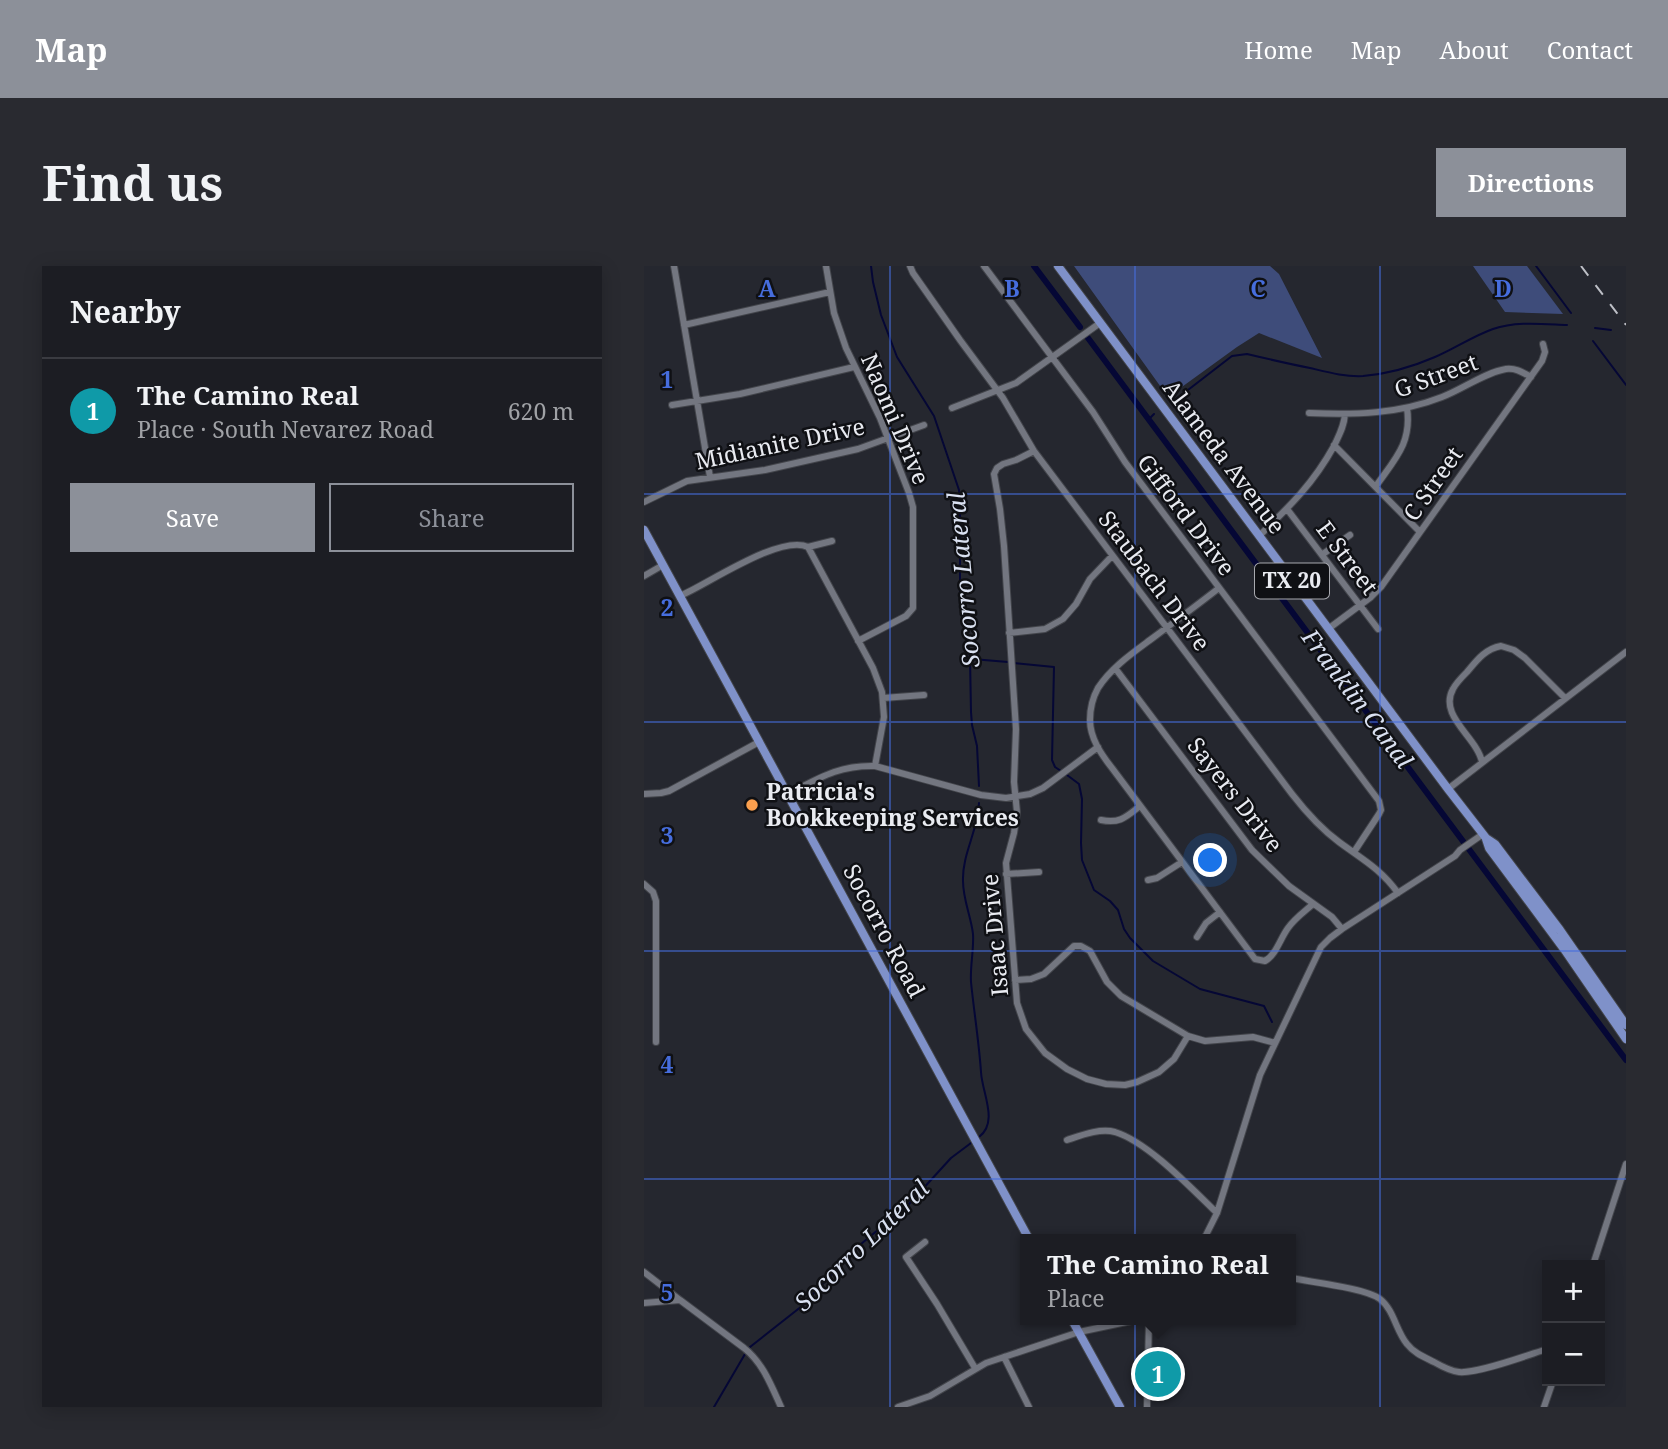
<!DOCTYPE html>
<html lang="en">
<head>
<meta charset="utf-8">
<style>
  :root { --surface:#1c1d23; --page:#292a30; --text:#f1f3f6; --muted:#a0a2a6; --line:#3a3b41; --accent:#8c9099 }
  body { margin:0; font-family:"Noto Serif",serif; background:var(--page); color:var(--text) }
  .controls { position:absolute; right:21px; bottom:21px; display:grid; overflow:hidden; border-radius:0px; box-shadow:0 4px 18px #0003 }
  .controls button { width:63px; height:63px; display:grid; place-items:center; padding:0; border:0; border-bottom:2px solid var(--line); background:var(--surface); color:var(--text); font:35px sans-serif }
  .you { position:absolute; left:567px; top:595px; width:24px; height:24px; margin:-18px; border:5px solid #fff; border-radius:50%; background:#1a73e8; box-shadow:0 0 0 10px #1a73e833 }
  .badge { display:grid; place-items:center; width:46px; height:46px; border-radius:50%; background:var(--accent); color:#fff; font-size:23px; font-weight:700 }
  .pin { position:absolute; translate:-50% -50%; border:4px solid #fff; box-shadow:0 2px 7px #0006 }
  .popup { position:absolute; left:376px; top:968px; width:276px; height:91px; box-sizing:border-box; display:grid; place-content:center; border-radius:0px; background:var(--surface); filter:drop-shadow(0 2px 5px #0005); font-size:23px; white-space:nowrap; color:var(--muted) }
  .popup b { font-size:26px; color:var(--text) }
  .popup::after { content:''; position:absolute; left:50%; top:100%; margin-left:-14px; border:14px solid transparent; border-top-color:var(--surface) }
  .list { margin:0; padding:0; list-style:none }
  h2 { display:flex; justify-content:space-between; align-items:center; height:91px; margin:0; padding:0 28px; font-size:30px }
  h2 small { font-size:23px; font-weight:400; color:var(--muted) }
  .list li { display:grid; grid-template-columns:46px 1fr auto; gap:21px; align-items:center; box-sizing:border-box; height:105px; padding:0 28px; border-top:2px solid var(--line) }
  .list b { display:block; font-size:26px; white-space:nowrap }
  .list p { margin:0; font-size:23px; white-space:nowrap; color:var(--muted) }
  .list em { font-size:23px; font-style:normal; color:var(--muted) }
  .actions { display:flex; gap:14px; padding:21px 28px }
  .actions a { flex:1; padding:16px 0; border:2px solid var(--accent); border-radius:0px; text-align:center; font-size:24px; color:var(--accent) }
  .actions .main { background:var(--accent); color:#fff }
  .map { position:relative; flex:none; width:982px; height:1141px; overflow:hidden; border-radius:0px }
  header { display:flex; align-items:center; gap:42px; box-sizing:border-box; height:98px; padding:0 35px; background:var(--accent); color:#fff }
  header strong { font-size:33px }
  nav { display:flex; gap:38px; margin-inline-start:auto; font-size:24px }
  .intro { display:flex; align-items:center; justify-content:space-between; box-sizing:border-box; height:168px; padding:0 42px }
  h1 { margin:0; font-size:49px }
  .button { padding:18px 32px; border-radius:0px; background:var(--accent); color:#fff; font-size:24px; font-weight:700 }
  main { display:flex; gap:42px; padding:0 42px }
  aside { flex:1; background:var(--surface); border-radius:0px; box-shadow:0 4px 18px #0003 }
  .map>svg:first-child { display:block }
  .green { fill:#3e4c7a }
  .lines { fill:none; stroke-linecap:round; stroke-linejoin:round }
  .stream { stroke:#050735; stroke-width:2 }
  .canal { stroke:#050735; stroke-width:6 }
  .minor-casing { stroke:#43454b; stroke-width:8 }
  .major-casing { stroke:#43454b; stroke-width:10 }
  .minor { stroke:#737680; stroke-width:6 }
  .major { stroke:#7f91c9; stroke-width:8 }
  .rail { stroke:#bdbfc6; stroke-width:2; stroke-dasharray:12 12; stroke-linecap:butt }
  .grid { fill:none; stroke:#466ddd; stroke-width:2; stroke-opacity:0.55 }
  .poi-dot { fill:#fa9f4e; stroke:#0f1014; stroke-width:2.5 }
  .labels { text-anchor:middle; stroke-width:5; stroke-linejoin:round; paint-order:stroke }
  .shield { fill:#0f1014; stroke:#a8a9af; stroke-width:2 }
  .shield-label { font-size:21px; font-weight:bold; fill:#e9ebf1 }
  .street-label { font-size:23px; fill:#e9ebf1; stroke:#0f1014 }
  .poi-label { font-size:23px; font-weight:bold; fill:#e9ebf1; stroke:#0f1014; text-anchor:start }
  .water-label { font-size:24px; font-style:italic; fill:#dae1f1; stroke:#0f1014 }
  .grid-label { font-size:23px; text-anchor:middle; font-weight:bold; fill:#466ddd; stroke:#0f1014; stroke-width:5; stroke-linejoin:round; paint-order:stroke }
</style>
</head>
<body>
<header>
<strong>Map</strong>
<nav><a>Home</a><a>Map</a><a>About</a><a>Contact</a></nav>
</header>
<div class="intro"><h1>Find us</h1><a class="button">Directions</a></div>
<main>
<aside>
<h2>Nearby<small></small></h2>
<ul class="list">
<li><span class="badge" style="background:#0f9aa8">1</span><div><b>The Camino Real</b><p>Place · South Nevarez Road</p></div><em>620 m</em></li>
</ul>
<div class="actions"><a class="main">Save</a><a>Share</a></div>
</aside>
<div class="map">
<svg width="982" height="1141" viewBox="0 0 982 1141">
  <rect width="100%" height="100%" fill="#25272f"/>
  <path class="green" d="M430 0H626L635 8 678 92 615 67 593 81 524 131Z
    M829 0H883L919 48 861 46Z"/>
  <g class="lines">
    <path class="stream" d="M227 0 229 16 237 49 253 91 290 150 315 224 316 237V333L326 391 327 446 328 459 333 480 335 520
      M892 0 927 47
      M951 62 967 64
      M949 75 982 119
      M531 134 588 90 603 88C624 93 645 98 666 102 683 106 701 111 719 110 743 108 768 101 791 91 810 83 829 70 849 63 872 55 898 58 923 59
      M505 153 510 148
      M328 393 364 396
      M370 397 410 401 408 494 411 501 417 505
      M423 509 435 518 438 533 437 577 438 594 450 624 466 635 474 644 480 663 486 672 509 695 556 723 620 740 628 756
      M335 537C334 565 318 588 319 615 319 634 327 650 329 668 330 684 326 700 327 716 330 746 335 776 337 806 338 827 355 856 335 871
      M106 1081 158 1040 211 983 265 938 307 892 327 877
      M70 1141 101 1088"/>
    <path class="canal" d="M390 0 436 61
      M444 72 982 794"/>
    <g class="minor-casing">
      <path id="minor" d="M30 0 66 211
        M182 0 190 47 202 82 236 152 265 227 269 241V342L262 350 214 375
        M266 0 269 7 316 74 359 132 390 185 648 528C662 546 676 562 695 576 718 593 737 603 754 627
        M340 0 449 146 481 196 735 535 737 544 735 548 710 586
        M40 59 186 26
        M28 139 96 128 210 101
        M308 142 372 117 456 57
        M665 147C711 149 755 148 798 131 817 124 842 106 862 103 872 102 878 106 887 111
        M690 179 776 266
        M390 185 372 194 359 198 353 202 350 208 356 243 360 280 372 463 370 516 373 546 370 567 362 597 373 737 382 763 401 787 423 803 443 813 462 818 481 819 493 816 515 806 530 793 544 770
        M732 220C751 193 768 177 763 142
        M0 236 43 215 121 204 214 183 280 159
        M643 243 734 363
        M615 270C646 240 669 218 690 180 695 169 700 161 701 148
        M164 281 188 275
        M679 288 706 269
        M0 310 19 299
        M575 322C552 340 529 357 506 374 487 388 467 402 454 422 449 431 446 443 446 454 446 472 457 488 468 502L611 693 621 695C632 689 636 673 644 662 651 652 660 646 669 638
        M36 330C64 318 136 268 164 281L229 402 238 426 240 451 231 500
        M684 363 727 331 737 321 898 95 901 86 899 78
        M365 367 401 363 419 353 432 338 446 313 468 290
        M471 402 608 584 645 620 688 651 698 663
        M239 432 280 429
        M838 496C833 471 794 450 809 423 812 417 818 411 823 406 833 394 841 383 857 380L870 384 881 392 921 432
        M804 523 982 386
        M0 528 17 527 25 525 115 476
        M144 528C175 512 195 499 231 500L337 529 362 532 386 528 399 522 454 481
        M457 554C476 558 482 551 496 540
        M362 608 395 606
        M504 614 513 612 538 596
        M0 618 9 626 12 635V776
        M553 671 562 657 576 646
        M371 714 387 713 400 708 430 680H437L446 685 463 716 477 730 544 770 561 775 609 771 631 777
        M423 874C438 869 456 862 471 866 504 876 548 923 573 947
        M560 973 573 947 616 809 677 681 686 672 698 663 811 590 816 584 839 568
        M281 976 262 991 293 1038 331 1102
        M949 999 982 898
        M0 1006 36 1034
        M647 1012C666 1016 722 1022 736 1033 750 1044 752 1065 763 1078 770 1087 780 1091 790 1096 797 1100 806 1105 815 1106 833 1108 884 1089 903 1083
        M0 1037 36 1034 100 1082C119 1097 127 1119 137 1141
        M360 1091 385 1141
        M254 1141 286 1130 342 1097 435 1066 492 1054
        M503 1141 505 1054
        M900 1141 909 1115"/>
    </g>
    <g class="major-casing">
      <path id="major" d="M414 0 804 523 842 572 851 578 916 664 982 759
        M0 264 385 973
        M842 573 845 582 920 683 982 773
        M428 1054 476 1141"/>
    </g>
    <use href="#minor" class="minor"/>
    <use href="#major" class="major"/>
    <path class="rail" d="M937 0 982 59"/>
  </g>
  <path class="grid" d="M246 0V1141M491 0V1141M736 0V1141M0 228H982M0 456H982M0 685H982M0 913H982"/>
  <circle class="poi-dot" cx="108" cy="539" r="7"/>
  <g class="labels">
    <rect class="shield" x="611" y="297.5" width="74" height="35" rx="5"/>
    <g class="shield-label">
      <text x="648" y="322">TX 20</text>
    </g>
    <g class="street-label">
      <text transform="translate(792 110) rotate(-20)" y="8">G Street</text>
      <text transform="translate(251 153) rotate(67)" y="8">Naomi Drive</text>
      <text transform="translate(136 178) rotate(-12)" y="8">Midianite Drive</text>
      <text transform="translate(580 191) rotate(53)" y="8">Alameda Avenue</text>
      <text transform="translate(789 218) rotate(-55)" y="8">C Street</text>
      <text transform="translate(542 249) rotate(53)" y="8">Gifford Drive</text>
      <text transform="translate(703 292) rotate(53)" y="8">E Street</text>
      <text transform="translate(510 315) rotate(53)" y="8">Staubach Drive</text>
      <text transform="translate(591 529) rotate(52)" y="8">Sayers Drive</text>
      <text transform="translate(240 665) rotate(62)" y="8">Socorro Road</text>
      <text transform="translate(351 669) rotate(-95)" y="8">Isaac Drive</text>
    </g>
    <g class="poi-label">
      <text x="122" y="534">Patricia's<tspan x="122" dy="26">Bookkeeping Services</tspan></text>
    </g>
    <g class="water-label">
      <text transform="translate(320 314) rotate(-95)" y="8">Socorro Lateral</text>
      <text transform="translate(713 433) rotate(53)" y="8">Franklin Canal</text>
      <text transform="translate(218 980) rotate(-44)" y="8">Socorro Lateral</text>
    </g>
  </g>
  <g class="grid-label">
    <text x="123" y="31">A</text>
    <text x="368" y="31">B</text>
    <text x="614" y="31">C</text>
    <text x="859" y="31">D</text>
    <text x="23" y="122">1</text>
    <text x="23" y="350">2</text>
    <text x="23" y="578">3</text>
    <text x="23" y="807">4</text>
    <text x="23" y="1035">5</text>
  </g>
</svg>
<div class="controls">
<button>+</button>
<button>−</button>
</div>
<div class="you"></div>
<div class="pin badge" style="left:514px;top:1108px;background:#0f9aa8">1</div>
<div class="popup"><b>The Camino Real</b>Place</div>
</div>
</main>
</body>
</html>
